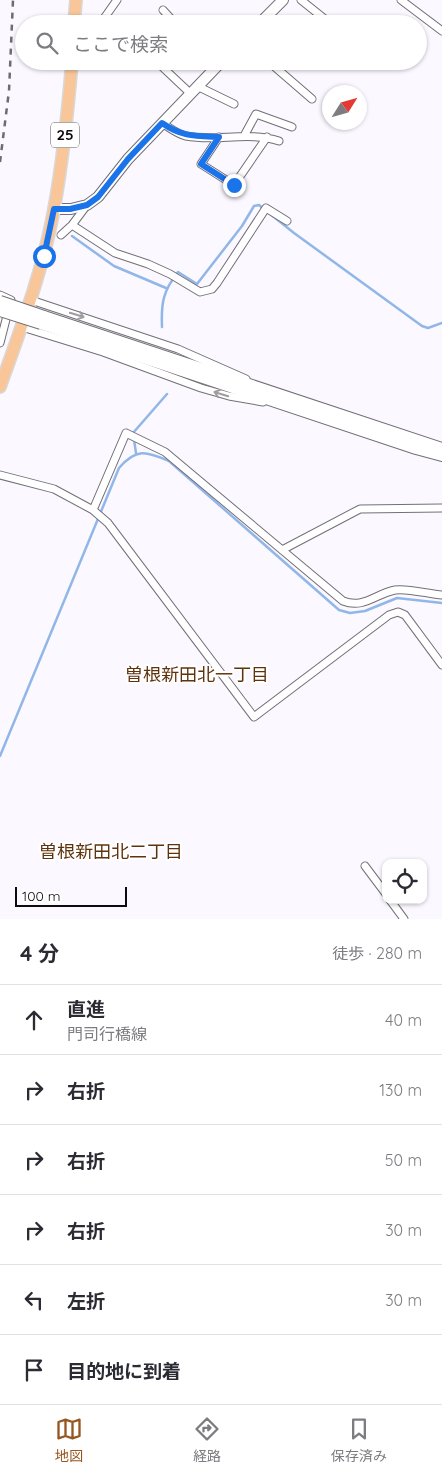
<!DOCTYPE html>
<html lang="ja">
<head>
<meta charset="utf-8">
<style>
  :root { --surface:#fff; --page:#f2f2f3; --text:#2b2b33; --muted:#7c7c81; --line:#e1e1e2; --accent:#965620 }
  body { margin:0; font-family:Quicksand,"Noto Sans JP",sans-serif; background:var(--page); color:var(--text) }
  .controls { position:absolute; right:15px; bottom:15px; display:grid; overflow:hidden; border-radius:10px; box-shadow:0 1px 4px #0004 }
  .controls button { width:45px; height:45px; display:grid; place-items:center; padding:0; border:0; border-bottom:1px solid var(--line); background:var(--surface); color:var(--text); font:25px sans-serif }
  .compass { position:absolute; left:322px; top:85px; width:45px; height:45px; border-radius:50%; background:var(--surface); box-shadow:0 1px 4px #0004; rotate:53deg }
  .scale { position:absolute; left:15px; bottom:12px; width:112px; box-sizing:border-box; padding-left:5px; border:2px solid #0d0b0e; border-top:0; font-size:14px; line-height:18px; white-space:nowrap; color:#0d0b0e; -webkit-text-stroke:4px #fff; paint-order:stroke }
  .stop { position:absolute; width:15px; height:15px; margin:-11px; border:4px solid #1a73e8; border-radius:50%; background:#fff }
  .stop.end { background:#1a73e8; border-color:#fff; box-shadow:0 1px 5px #0008 }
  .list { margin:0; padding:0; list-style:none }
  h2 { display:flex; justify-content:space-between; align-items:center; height:65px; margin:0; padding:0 20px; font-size:21px }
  h2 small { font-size:16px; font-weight:400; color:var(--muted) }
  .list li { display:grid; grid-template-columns:32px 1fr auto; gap:15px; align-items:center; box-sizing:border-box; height:70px; padding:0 20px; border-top:1px solid var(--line) }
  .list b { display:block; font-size:19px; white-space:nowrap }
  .list p { margin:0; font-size:16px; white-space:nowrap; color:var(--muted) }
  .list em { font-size:16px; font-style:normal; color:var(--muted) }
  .icon { flex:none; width:28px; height:28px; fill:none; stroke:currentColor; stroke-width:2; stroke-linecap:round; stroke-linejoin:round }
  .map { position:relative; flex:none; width:442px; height:919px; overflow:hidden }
  .search { position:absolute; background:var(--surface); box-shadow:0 1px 4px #0004; left:15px; right:15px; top:15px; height:55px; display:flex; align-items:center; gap:12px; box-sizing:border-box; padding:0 18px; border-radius:28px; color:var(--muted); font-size:19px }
  .sheet { height:485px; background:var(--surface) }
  nav { display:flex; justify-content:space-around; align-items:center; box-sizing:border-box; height:70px; border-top:1px solid var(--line); background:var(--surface); font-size:14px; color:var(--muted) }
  nav a { display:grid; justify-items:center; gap:2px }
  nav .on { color:var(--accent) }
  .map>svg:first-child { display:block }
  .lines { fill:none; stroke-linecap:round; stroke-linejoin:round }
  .stream { stroke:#91b7e8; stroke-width:2.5 }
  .street-casing { stroke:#736f78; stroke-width:9 }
  .secondary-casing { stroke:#736f78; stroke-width:12 }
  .primary-casing { stroke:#d8d8d8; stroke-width:14 }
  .street { stroke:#fff; stroke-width:7 }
  .secondary { stroke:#fff; stroke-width:10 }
  .primary { stroke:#f8c699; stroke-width:11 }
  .rail { stroke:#6e6c71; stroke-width:2.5; stroke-dasharray:6 6; stroke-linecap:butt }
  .secondary-bridge-casing { stroke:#736f78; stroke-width:12; stroke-linecap:butt }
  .secondary-bridge { stroke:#fff; stroke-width:10 }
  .oneway { stroke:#9e9d9f }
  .route { stroke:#1a73e8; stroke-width:6 }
  .labels { text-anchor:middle; stroke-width:4; stroke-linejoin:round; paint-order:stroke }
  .shield { fill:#fff; stroke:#565456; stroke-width:1 }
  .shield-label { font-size:15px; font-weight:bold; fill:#0d0b0e }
  .neighbourhood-label { font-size:18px; fill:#5f330d; stroke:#fff }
</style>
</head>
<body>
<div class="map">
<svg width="442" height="919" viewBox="0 0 442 919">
  <rect width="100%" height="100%" fill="#fbf8ff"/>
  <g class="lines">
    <path class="stream" d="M269 213 294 233 422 326 428 328 442 323
      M72 236 114 266 166 288
      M162 327C161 303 163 291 178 272L197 284 242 226 254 206 259 205 265 210
      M136 453 133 433 167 394
      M0 756 119 468C136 448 146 451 169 461L339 610 350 613 365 611 397 598 442 603"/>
    <g class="street-casing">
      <path id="street" d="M301 0 331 24
        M401 0 442 31
        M163 10 175 23 174 24
        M100 24 117 0
        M156 61 191 94
        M268 61 312 99
        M199 87 234 104
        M162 123C170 128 177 134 186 136 217 142 248 131 279 141
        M244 136 256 114 292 127
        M219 137 201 164 234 185 267 137
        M72 225 87 205
        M61 235 72 225 115 253 148 264 170 274 200 292 212 289 217 283 266 208 287 221
        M0 295 11 300 0 343
        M31 300 178 349 246 379
        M22 327 103 352 201 388 229 396 263 402
        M0 475 54 489 93 510 108 523 254 717 389 615 398 612 405 615 442 665
        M93 510 126 433 165 452 343 601C364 609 375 594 395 590 407 588 429 594 442 595
        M282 550 360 509 442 508
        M365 866 386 894
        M390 900 404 919"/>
    </g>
    <g class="secondary-casing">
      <path id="secondary" d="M259 24 283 0
        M54 209H71L87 205 98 197 128 159 222 61
        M44 316 442 448
        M41 324 416 449 442 456"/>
    </g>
    <g class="primary-casing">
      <path id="primary" d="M74 24 76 0
        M0 387C21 328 43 270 54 209 63 160 68 110 72 61"/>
    </g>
    <use href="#street" class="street"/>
    <use href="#secondary" class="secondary"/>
    <use href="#primary" class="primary"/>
    <path class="rail" d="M0 162 9 91 13 0"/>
    <g class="secondary-bridge-casing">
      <path id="secondary-bridge" d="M0 301 44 316
        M0 311 41 324"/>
    </g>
    <use href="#secondary-bridge" class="secondary-bridge"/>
  </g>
  <defs><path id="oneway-shaft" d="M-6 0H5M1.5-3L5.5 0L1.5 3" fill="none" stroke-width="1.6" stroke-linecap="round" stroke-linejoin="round" transform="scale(1.25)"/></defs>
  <g class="oneway">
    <use href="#oneway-shaft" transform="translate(77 315) rotate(17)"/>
    <use href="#oneway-shaft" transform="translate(221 394) rotate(-163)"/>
  </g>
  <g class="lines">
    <path class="route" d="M44 256 54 209H70L87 205 98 197 128 159 162 123C182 137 196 136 219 137L201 164 234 185"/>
  </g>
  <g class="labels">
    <rect class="shield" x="51" y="122.5" width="28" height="25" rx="4"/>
    <g class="shield-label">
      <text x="65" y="140">25</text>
    </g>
    <g class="neighbourhood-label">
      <text x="197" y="681">曽根新田北一丁目</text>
      <text x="111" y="858">曽根新田北二丁目</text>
    </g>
  </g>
</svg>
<div class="controls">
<button><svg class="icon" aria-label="locate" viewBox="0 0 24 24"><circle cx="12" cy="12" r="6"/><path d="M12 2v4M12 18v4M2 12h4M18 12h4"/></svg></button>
</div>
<svg class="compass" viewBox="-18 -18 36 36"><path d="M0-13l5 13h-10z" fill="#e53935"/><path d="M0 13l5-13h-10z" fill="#7c7c81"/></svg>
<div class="scale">100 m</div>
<div class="stop" style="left:44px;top:256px"></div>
<div class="stop end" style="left:234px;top:185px"></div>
<div class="search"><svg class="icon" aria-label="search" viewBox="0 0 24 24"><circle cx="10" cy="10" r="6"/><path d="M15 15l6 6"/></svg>ここで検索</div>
</div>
<section class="sheet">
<h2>4 分<small>徒歩 · 280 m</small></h2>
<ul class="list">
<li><svg class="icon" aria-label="ahead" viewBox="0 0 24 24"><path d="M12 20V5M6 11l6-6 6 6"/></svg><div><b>直進</b><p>門司行橋線</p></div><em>40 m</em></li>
<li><svg class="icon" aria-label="right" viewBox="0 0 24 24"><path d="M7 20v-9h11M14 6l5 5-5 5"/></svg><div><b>右折</b></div><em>130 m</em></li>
<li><svg class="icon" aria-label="right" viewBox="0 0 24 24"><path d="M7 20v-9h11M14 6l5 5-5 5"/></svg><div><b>右折</b></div><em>50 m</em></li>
<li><svg class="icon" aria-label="right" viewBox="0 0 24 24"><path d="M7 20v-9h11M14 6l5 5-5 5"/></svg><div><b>右折</b></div><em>30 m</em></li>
<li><svg class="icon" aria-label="left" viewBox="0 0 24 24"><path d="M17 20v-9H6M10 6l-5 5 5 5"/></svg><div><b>左折</b></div><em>30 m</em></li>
<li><svg class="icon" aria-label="arrive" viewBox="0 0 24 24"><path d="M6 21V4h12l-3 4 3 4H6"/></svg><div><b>目的地に到着</b></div></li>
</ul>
</section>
<nav>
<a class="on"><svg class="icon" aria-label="map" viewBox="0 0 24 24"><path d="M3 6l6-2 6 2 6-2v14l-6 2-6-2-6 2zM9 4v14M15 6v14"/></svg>地図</a>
<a><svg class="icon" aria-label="directions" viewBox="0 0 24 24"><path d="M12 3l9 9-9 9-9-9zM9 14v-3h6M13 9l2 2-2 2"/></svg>経路</a>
<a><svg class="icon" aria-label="saved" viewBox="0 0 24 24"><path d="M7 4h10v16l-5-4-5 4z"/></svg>保存済み</a>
</nav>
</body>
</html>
